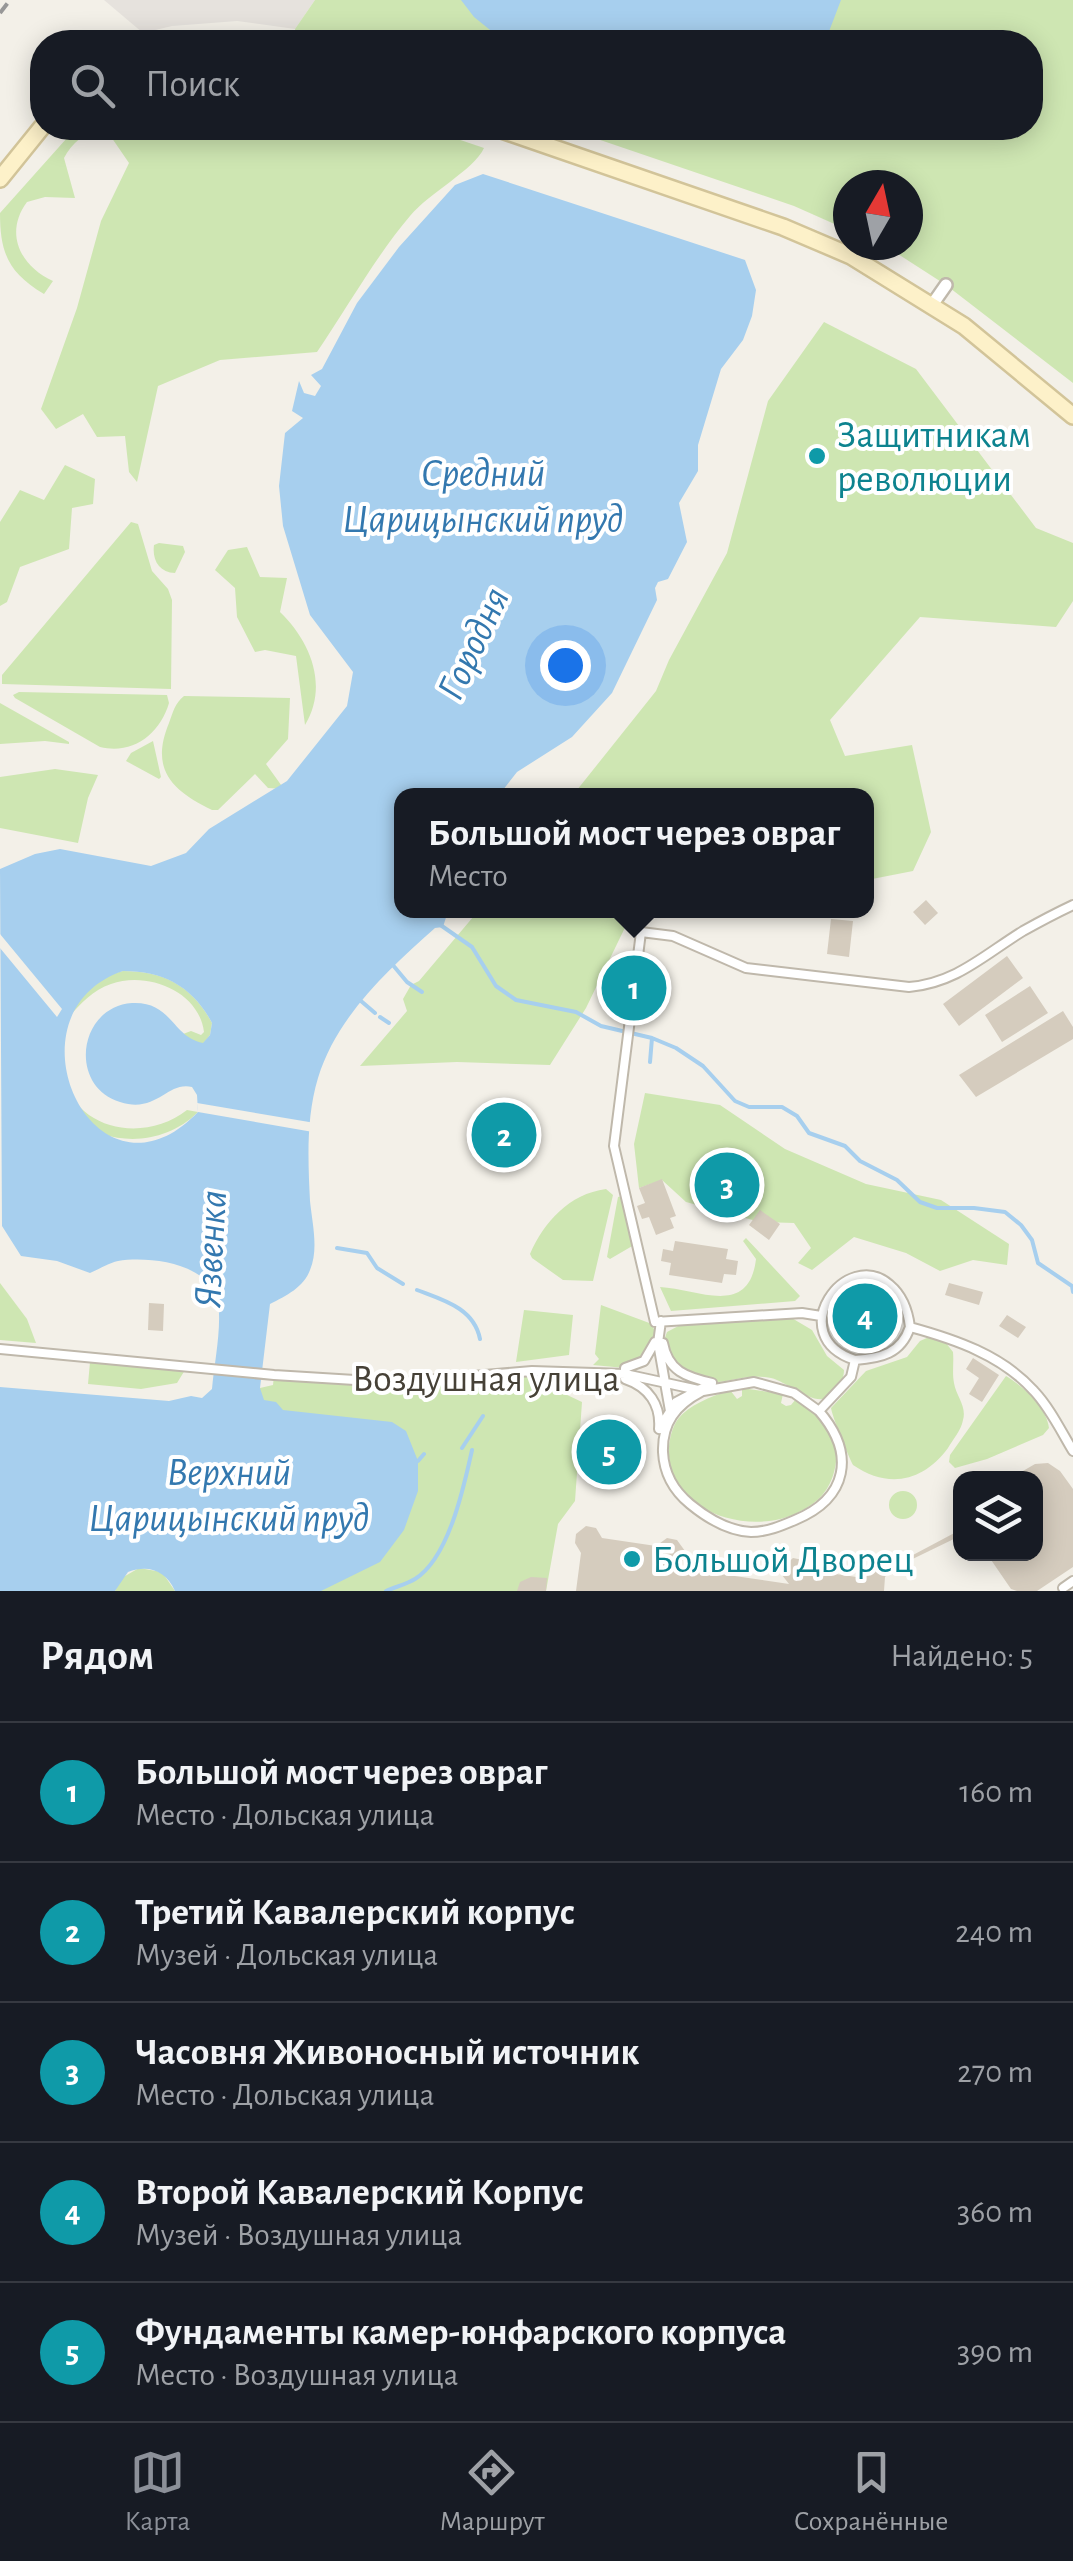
<!DOCTYPE html>
<html lang="ru">
<head>
<meta charset="utf-8">
<style>
  :root { --surface:#171b24; --page:#242831; --text:#f1f3f6; --muted:#9ea1a6; --line:#363941; --accent:#8c9099 }
  body { margin:0; font-family:"Alegreya Sans",sans-serif; background:var(--page); color:var(--text) }
  .controls { position:absolute; right:30px; bottom:30px; display:grid; overflow:hidden; border-radius:20px; box-shadow:0 5px 25px #0003 }
  .controls button { width:90px; height:90px; display:grid; place-items:center; padding:0; border:0; border-bottom:2px solid var(--line); background:var(--surface); color:var(--text); font:50px sans-serif }
  .compass { position:absolute; left:833px; top:170px; width:90px; height:90px; border-radius:50%; background:var(--surface); box-shadow:0 5px 25px #0003; rotate:9deg }
  .you { position:absolute; left:565px; top:665px; width:35px; height:35px; margin:-25px; border:8px solid #fff; border-radius:50%; background:#1a73e8; box-shadow:0 0 0 15px #1a73e833 }
  .badge { display:grid; place-items:center; width:65px; height:65px; border-radius:50%; background:var(--accent); color:#fff; font-size:32px; font-weight:700 }
  .pin { position:absolute; translate:-50% -50%; border:5px solid #fff; box-shadow:0 2px 10px #0006 }
  .popup { position:absolute; left:394px; top:788px; width:480px; height:130px; box-sizing:border-box; display:grid; place-content:center; border-radius:20px; background:var(--surface); filter:drop-shadow(0 2px 8px #0005); font-size:32px; white-space:nowrap; color:var(--muted) }
  .popup b { font-size:38px; color:var(--text) }
  .popup::after { content:''; position:absolute; left:50%; top:100%; margin-left:-20px; border:20px solid transparent; border-top-color:var(--surface) }
  .list { margin:0; padding:0; list-style:none }
  h2 { display:flex; justify-content:space-between; align-items:center; height:130px; margin:0; padding:0 40px; font-size:42px }
  h2 small { font-size:32px; font-weight:400; color:var(--muted) }
  .list li { display:grid; grid-template-columns:65px 1fr auto; gap:30px; align-items:center; box-sizing:border-box; height:140px; padding:0 40px; border-top:2px solid var(--line) }
  .list b { display:block; font-size:38px; white-space:nowrap }
  .list p { margin:0; font-size:32px; white-space:nowrap; color:var(--muted) }
  .list em { font-size:32px; font-style:normal; color:var(--muted) }
  .icon { flex:none; width:55px; height:55px; fill:none; stroke:currentColor; stroke-width:2; stroke-linecap:round; stroke-linejoin:round }
  .map { position:relative; flex:none; width:1073px; height:1591px; overflow:hidden }
  .search { position:absolute; background:var(--surface); box-shadow:0 5px 25px #0003; left:30px; right:30px; top:30px; height:110px; display:flex; align-items:center; gap:25px; box-sizing:border-box; padding:0 35px; border-radius:40px; color:var(--muted); font-size:38px }
  .sheet { height:830px; background:var(--surface) }
  nav { display:flex; justify-content:space-around; align-items:center; box-sizing:border-box; height:140px; border-top:2px solid var(--line); background:var(--surface); font-size:28px; color:var(--muted) }
  nav a { display:grid; justify-items:center; gap:5px }
  nav .on { color:var(--accent) }
  .map>svg:first-child { display:block }
  .industrial { fill:#e6e2dd }
  .green { fill:#cee6b2 }
  .water { fill:#a7cfee; fill-rule:evenodd }
  .pier { fill:#f3f0e8 }
  .lines { fill:none; stroke-linecap:round; stroke-linejoin:round }
  .stream { stroke:#a7cfee; stroke-width:4 }
  .building { fill:#d5ccbe }
  .pedestrian-casing { stroke:#bfb8ab; stroke-width:12 }
  .minor-casing { stroke:#bfb8ab; stroke-width:16 }
  .secondary-casing { stroke:#d2c499; stroke-width:20 }
  .pedestrian { stroke:#fff; stroke-width:8 }
  .minor { stroke:#fff; stroke-width:11 }
  .secondary { stroke:#fdf1c9; stroke-width:15 }
  .rail { stroke:#979797; stroke-width:4; stroke-dasharray:12 12; stroke-linecap:butt }
  .culture-dot { fill:#0f9aa8; stroke:#fff; stroke-width:4 }
  .labels { text-anchor:middle; stroke-width:8; stroke-linejoin:round; paint-order:stroke }
  .culture-label { font-size:38px; fill:#0d838f; stroke:#fff; text-anchor:start }
  .street-label { font-size:38px; fill:#464137; stroke:#fff }
  .water-label { font-size:40px; font-style:italic; fill:#3378af; stroke:#fff }
</style>
</head>
<body>
<div class="map">
<svg width="1073" height="1591" viewBox="0 0 1073 1591">
  <rect width="100%" height="100%" fill="#f3f0e8"/>
  <path class="industrial" d="M104 0H315L295 29 237 21 172 26 143 33Z"/>
  <path class="green" d="M315 0H1073V383L946 285 884 245H908V185H848V230L794 206 565 128H1030V42H317L296 35 295 29Z
    M101 128C85 132 72 143 64 158L75 198 45 197 27 202C4 233 20 266 53 281L44 294C9 273 0 254 0 213L75 129Z
    M105 128H425L484 148C474 170 429 193 410 216 376 256 347 308 317 352L220 360 158 386 137 482 129 472 125 436 97 437 83 414 56 429 41 409 77 308 101 221 129 163Z
    M824 322 916 369 1036 528 1073 543V601L1056 627 920 617 830 720 845 756 912 745 931 832 913 871 867 880 866 796 573 795 656 691 669 660 727 553 768 401Z
    M65 465 95 479 93 504 72 508 69 549 20 567 7 602 0 606V522L20 490 44 500Z
    M131 522 138 524 152 571 168 589 172 600 171 689 2 684V675Z
    M159 543 183 546 185 552 175 573C159 572 152 560 154 545Z
    M247 547 260 577 287 578 280 612C310 641 329 685 305 725L296 656 265 650 255 652 237 617 235 588 215 570 228 550Z
    M19 692 167 695 169 703C160 734 133 755 100 747L15 698 13 695Z
    M184 696 290 698 288 739 266 764 284 789 268 788 255 774 218 810H212C171 790 150 769 169 723 173 712 175 703 184 696Z
    M0 703 69 742V744L45 741 0 744Z
    M153 741 161 777 159 779 126 761 131 753Z
    M55 769 98 775 88 798 78 843 0 828V777Z
    M479 910 633 911 586 1008 550 1065 457 1062 360 1066 407 1011 403 999 411 985 419 981Z
    M123 971C165 971 193 987 212 1023L210 1035 203 1044 192 1041 183 1034 191 1031 201 1035 204 1032C199 991 147 971 111 984 93 990 81 1003 68 1018L62 1009C78 987 97 978 123 971Z
    M56 1019 63 1027C62 1043 59 1057 62 1074 76 1132 145 1143 187 1110L198 1112C148 1162 56 1140 48 1065 46 1049 51 1034 56 1019Z
    M645 1093 720 1105 785 1149 866 1184 941 1200 1009 1244 1007 1265 973 1260 940 1271 906 1253 854 1237 812 1270 798 1263 811 1248 794 1223 760 1222 686 1202 662 1180 639 1188 634 1144Z
    M606 1189 613 1195 593 1281 563 1280 532 1258 530 1254C544 1222 569 1194 606 1189Z
    M622 1196 634 1245 610 1259 607 1257 618 1197Z
    M746 1238 800 1296 795 1301 671 1311 660 1287C698 1289 749 1318 756 1259L743 1241Z
    M0 1283 27 1319 36 1343 0 1340Z
    M601 1305 652 1324 656 1335 651 1353 625 1368 593 1365 599 1359 595 1354Z
    M524 1310 573 1315 569 1355 516 1362Z
    M790 1317 812 1330 827 1356 844 1370C844 1381 836 1397 823 1399 807 1401 787 1382 771 1378 746 1373 726 1384 709 1382 699 1381 687 1375 678 1372L663 1343 667 1332 684 1323Z
    M929 1337 946 1343 953 1352C954 1362 952 1373 954 1383 956 1396 967 1406 963 1420 961 1431 953 1439 948 1448 923 1482 888 1489 853 1465 848 1455 832 1416 831 1408L866 1371 907 1357 920 1341Z
    M90 1362 185 1370 177 1383 141 1389 88 1384Z
    M527 1372 529 1377 582 1402 575 1501 558 1524 546 1591H200L260 1388 273 1385 274 1375 371 1381Z
    M1006 1376C1023 1386 1047 1408 1049 1428L1043 1435 987 1459 955 1468 949 1462 950 1455Z
    M742 1388 783 1394 781 1403 786 1406 791 1405 796 1399C819 1414 842 1439 835 1468 830 1491 818 1503 797 1513 752 1535 673 1515 669 1456 668 1445 671 1428 678 1419 689 1405 710 1397 730 1390L737 1399 742 1396Z
    M889 1505a14 14 0 1 1 28 0a14 14 0 1 1-28 0Z
    M139 1568 162 1572 175 1591H115L120 1579Z"/>
  <path class="water" d="M461 0H841L825 42H505L474 17Z
    M483 174 745 260 756 290 752 316 743 340 721 369 698 445V471L679 503 687 542 668 579 658 582 655 588 657 600 612 693 572 737 517 772 499 795 402 796V910L448 911 443 927 435 928C388 970 337 1016 318 1078 306 1118 308 1160 310 1201 312 1222 319 1249 310 1270 304 1287 286 1296 270 1304L260 1388 264 1400 276 1402 283 1410 392 1422 406 1431 418 1461V1491L404 1530 380 1562 321 1591H175C166 1571 149 1564 128 1572L115 1591H0V1387L169 1401 191 1396 202 1398 212 1389C214 1365 222 1327 218 1303 211 1263 150 1256 118 1261 109 1263 99 1269 90 1273L57 1261 21 1256 2 1226 0 869 35 854 60 849 151 866 186 853 209 829 287 781 347 706 353 672 310 615 283 526 279 486 285 433 303 418 292 411 299 381 304 393 315 396 321 386 311 375 322 369 357 303 399 247 455 185ZM123 971C164 971 193 987 212 1023L210 1035 203 1043C172 1037 172 1001 132 1003 78 1007 68 1086 120 1102 157 1114 167 1081 192 1087L197 1095 198 1112C94 1220 0 1013 123 971Z"/>
  <path class="pier" d="M0 934 62 1009 57 1017 0 948Z
    M197 1103 315 1123 313 1132 198 1112Z"/>
  <g class="lines">
    <path class="stream" d="M439 924 472 947 496 986 516 1000 576 1012 601 1026 652 1038 676 1048 703 1066 735 1101 749 1107H782L797 1116 809 1133 845 1146 860 1161 897 1180 920 1202 937 1208H974L1005 1212 1021 1225 1032 1240 1038 1263 1072 1286 1073 1292
      M392 964 407 982 422 992
      M361 1001 375 1013
      M380 1017 389 1023
      M650 1062 652 1038
      M337 1248 367 1253 377 1268 403 1284
      M417 1290C443 1300 474 1308 480 1339
      M462 1448 483 1416
      M418 1461 424 1454
      M386 1591C395 1587 407 1584 415 1579 449 1558 464 1486 472 1450"/>
  </g>
  <path class="building" d="M926 900 938 913 925 925 913 912Z
    M831 919 853 921 849 957 827 954Z
    M1007 956 1023 978 959 1026 943 1004Z
    M1030 986 1048 1013 1002 1042 985 1015Z
    M1063 1011 1073 1027V1039L976 1097 959 1075Z
    M515 1107 535 1123 525 1132 530 1149 520 1160 501 1155 492 1165 477 1148 478 1138 509 1109Z
    M662 1179 676 1216 670 1218 674 1228 656 1235 649 1217 642 1219 637 1206 645 1203 639 1188Z
    M760 1210 780 1224 769 1240 749 1225Z
    M675 1241 728 1249 726 1259 738 1261 736 1275 724 1274 722 1283 669 1275 671 1263 661 1261 663 1249 673 1251Z
    M949 1283 983 1292 979 1305 945 1295Z
    M859 1287 882 1293 895 1310 891 1332 872 1346 850 1342 835 1322 838 1298Z
    M149 1303 164 1304 163 1331 148 1330Z
    M1007 1315 1026 1327 1018 1338 999 1326Z
    M973 1358 999 1375 982 1402 969 1394 979 1378 966 1369Z
    M1048 1463 1060 1471 1073 1489V1567L1037 1591H1017L1011 1589 987 1554H1036V1479H1009L1035 1464Z
    M586 1526 596 1528 602 1538 656 1546 667 1538 677 1540 685 1551 684 1560 673 1567 789 1584 782 1575 784 1566 793 1558 803 1560 809 1570 863 1578 872 1570 881 1572 960 1530V1536L892 1569 885 1577 884 1591H576L581 1553 575 1543 576 1534Z
    M531 1577 547 1578 546 1591H517L520 1582Z"/>
  <g class="lines">
    <g class="pedestrian-casing">
      <path id="pedestrian" d="M821 1316 802 1313 655 1322 614 1146 641 932 673 936 746 968 909 987C956 983 984 955 1023 931 1039 922 1056 913 1073 905
        M661 1321 658 1343 670 1411
        M655 1342 663 1343C668 1371 686 1377 712 1383L676 1402 659 1429C661 1405 649 1387 625 1379V1368L644 1361Z
        M0 1349 274 1375 371 1381 404 1382 532 1371 625 1374 703 1391 754 1382 794 1393 819 1411 851 1377 855 1360C881 1358 901 1354 910 1327 954 1339 1002 1355 1034 1391 1050 1408 1061 1431 1073 1451
        M855 1360C782 1336 846 1246 890 1285 902 1295 908 1311 910 1327
        M701 1392C676 1405 662 1423 663 1452 664 1474 673 1490 690 1504 707 1518 728 1531 751 1532 767 1532 781 1526 795 1520 848 1498 856 1454 819 1411
        M1063 1588 1073 1581"/>
    </g>
    <g class="minor-casing">
      <path id="minor" d="M932 305 946 285"/>
    </g>
    <g class="secondary-casing">
      <path id="secondary" d="M496 128 783 227 851 256 964 326 1073 416
        M0 179 42 127"/>
    </g>
    <use href="#pedestrian" class="pedestrian"/>
    <use href="#minor" class="minor"/>
    <use href="#secondary" class="secondary"/>
    <path class="rail" d="M0 13 10 0"/>
  </g>
  <g class="culture-dot">
    <circle cx="817" cy="456" r="10"/>
    <circle cx="632" cy="1559" r="10"/>
  </g>
  <g class="labels">
    <g class="culture-label">
      <text x="837" y="447">Защитникам<tspan x="837" dy="44">революции</tspan></text>
      <text x="652" y="1572">Большой Дворец</text>
    </g>
    <g class="street-label">
      <text x="486" y="1391">Воздушная улица</text>
    </g>
    <g class="water-label">
      <text x="483" y="486">Средний<tspan x="483" dy="46">Царицынский пруд</tspan></text>
      <text transform="translate(472 643) rotate(-65)" y="14">Городня</text>
      <text transform="translate(209 1249) rotate(-87)" y="14">Язвенка</text>
      <text x="229" y="1485">Верхний<tspan x="229" dy="46">Царицынский пруд</tspan></text>
    </g>
  </g>
</svg>
<div class="controls">
<button><svg class="icon" aria-label="layers" viewBox="0 0 24 24"><path d="M12 4l9 5-9 5-9-5zM3 14l9 5 9-5"/></svg></button>
</div>
<svg class="compass" viewBox="-18 -18 36 36"><path d="M0-13l5 13h-10z" fill="#e53935"/><path d="M0 13l5-13h-10z" fill="#9ea1a6"/></svg>
<div class="you"></div>
<div class="pin badge" style="left:634px;top:988px;background:#0f9aa8">1</div>
<div class="popup"><b>Большой мост через овраг</b>Место</div>
<div class="pin badge" style="left:504px;top:1135px;background:#0f9aa8">2</div>
<div class="pin badge" style="left:727px;top:1185px;background:#0f9aa8">3</div>
<div class="pin badge" style="left:865px;top:1316px;background:#0f9aa8">4</div>
<div class="pin badge" style="left:609px;top:1452px;background:#0f9aa8">5</div>
<div class="search"><svg class="icon" aria-label="search" viewBox="0 0 24 24"><circle cx="10" cy="10" r="6"/><path d="M15 15l6 6"/></svg>Поиск</div>
</div>
<section class="sheet">
<h2>Рядом<small>Найдено: 5</small></h2>
<ul class="list">
<li><span class="badge" style="background:#0f9aa8">1</span><div><b>Большой мост через овраг</b><p>Место · Дольская улица</p></div><em>160 m</em></li>
<li><span class="badge" style="background:#0f9aa8">2</span><div><b>Третий Кавалерский корпус</b><p>Музей · Дольская улица</p></div><em>240 m</em></li>
<li><span class="badge" style="background:#0f9aa8">3</span><div><b>Часовня Живоносный источник</b><p>Место · Дольская улица</p></div><em>270 m</em></li>
<li><span class="badge" style="background:#0f9aa8">4</span><div><b>Второй Кавалерский Корпус</b><p>Музей · Воздушная улица</p></div><em>360 m</em></li>
<li><span class="badge" style="background:#0f9aa8">5</span><div><b>Фундаменты камер-юнфарского корпуса</b><p>Место · Воздушная улица</p></div><em>390 m</em></li>
</ul>
</section>
<nav>
<a class="on"><svg class="icon" aria-label="map" viewBox="0 0 24 24"><path d="M3 6l6-2 6 2 6-2v14l-6 2-6-2-6 2zM9 4v14M15 6v14"/></svg>Карта</a>
<a><svg class="icon" aria-label="directions" viewBox="0 0 24 24"><path d="M12 3l9 9-9 9-9-9zM9 14v-3h6M13 9l2 2-2 2"/></svg>Маршрут</a>
<a><svg class="icon" aria-label="saved" viewBox="0 0 24 24"><path d="M7 4h10v16l-5-4-5 4z"/></svg>Сохранённые</a>
</nav>
</body>
</html>
